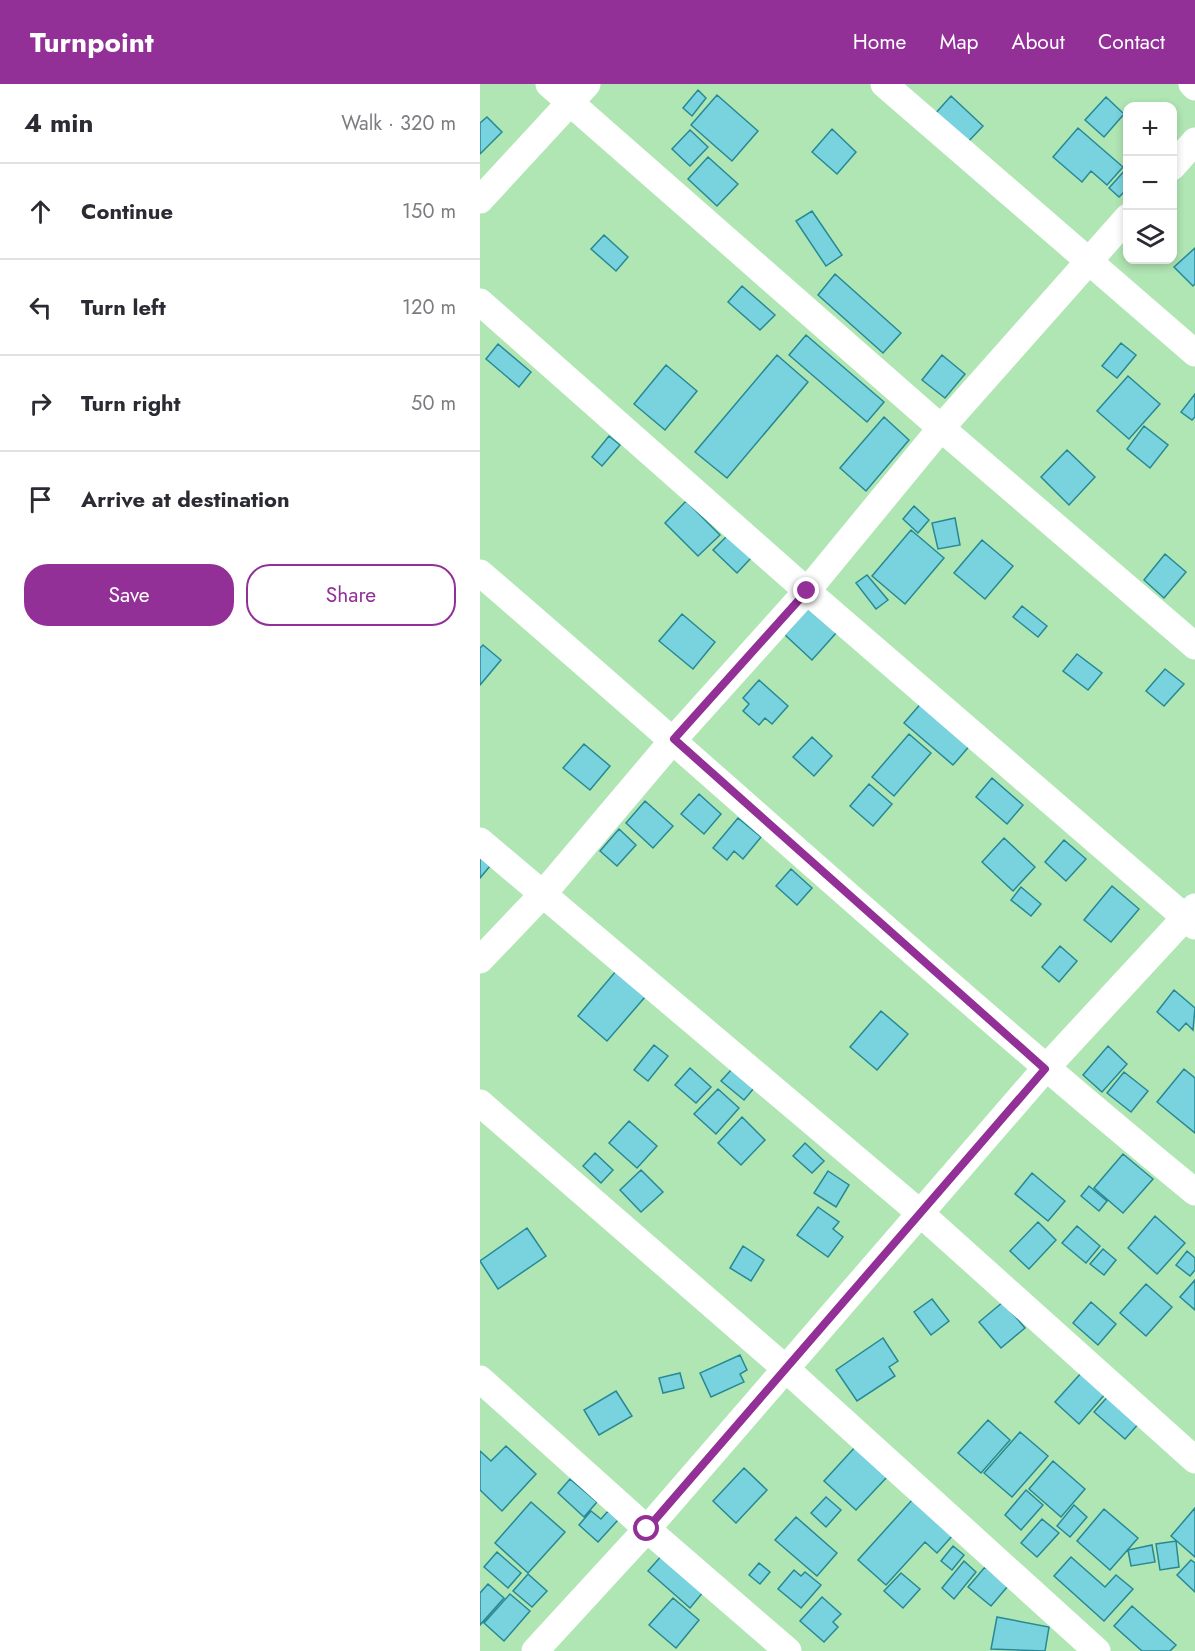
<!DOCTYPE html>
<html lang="en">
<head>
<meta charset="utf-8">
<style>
  :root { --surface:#fff; --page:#f7f7f7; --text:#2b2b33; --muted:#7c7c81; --line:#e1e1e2; --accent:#933097 }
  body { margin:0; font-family:Jost,sans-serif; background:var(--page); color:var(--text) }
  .controls { position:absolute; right:18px; top:18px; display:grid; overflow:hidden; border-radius:12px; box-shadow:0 3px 9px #0003 }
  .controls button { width:54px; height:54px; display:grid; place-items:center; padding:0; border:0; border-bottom:2px solid var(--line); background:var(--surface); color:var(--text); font:30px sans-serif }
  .stop { position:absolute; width:18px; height:18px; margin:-14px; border:4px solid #933097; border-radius:50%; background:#fff }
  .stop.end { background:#933097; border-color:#fff; box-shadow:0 2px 6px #0008 }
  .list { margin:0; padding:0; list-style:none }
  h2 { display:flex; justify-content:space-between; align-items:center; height:78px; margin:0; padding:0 24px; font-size:26px }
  h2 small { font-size:20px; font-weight:400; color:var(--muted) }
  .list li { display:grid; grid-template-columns:39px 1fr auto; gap:18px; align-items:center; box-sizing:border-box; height:96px; padding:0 24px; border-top:2px solid var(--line) }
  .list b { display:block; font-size:22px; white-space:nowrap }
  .list em { font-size:20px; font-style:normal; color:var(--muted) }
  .actions { display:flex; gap:12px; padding:18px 24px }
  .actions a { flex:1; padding:14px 0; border:2px solid var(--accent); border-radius:24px; text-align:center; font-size:21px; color:var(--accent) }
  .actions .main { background:var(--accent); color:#fff }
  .icon { flex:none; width:33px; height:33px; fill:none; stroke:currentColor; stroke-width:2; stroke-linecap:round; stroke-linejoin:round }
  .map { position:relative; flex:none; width:715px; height:1567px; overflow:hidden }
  header { display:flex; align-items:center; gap:36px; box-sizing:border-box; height:84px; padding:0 30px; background:var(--accent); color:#fff }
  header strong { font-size:28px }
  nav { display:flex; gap:33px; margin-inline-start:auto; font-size:21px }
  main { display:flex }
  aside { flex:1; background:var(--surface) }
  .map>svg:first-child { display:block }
  .building { fill:#78d3de; stroke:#278994; stroke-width:1.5 }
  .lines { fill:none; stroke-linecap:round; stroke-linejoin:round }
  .minor { stroke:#fff; stroke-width:27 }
  .route { stroke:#933097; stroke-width:8 }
</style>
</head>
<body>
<header>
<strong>Turnpoint</strong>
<nav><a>Home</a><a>Map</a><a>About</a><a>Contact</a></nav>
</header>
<main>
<aside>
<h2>4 min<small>Walk · 320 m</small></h2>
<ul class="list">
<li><svg class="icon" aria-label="ahead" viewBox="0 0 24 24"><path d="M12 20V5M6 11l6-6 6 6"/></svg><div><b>Continue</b></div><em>150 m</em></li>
<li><svg class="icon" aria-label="left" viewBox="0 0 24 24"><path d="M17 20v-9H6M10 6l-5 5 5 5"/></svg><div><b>Turn left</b></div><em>120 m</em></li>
<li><svg class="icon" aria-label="right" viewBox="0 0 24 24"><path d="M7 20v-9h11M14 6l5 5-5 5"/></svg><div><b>Turn right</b></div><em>50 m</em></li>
<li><svg class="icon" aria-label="arrive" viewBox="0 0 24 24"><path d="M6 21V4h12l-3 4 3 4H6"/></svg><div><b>Arrive at destination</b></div></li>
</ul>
<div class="actions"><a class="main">Save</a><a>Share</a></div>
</aside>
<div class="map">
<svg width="715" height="1567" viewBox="0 0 715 1567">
  <rect width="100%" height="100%" fill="#b0e6b3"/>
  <path class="building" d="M218 6 226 14 212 32 203 24Z
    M237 11 278 47 252 77 211 41Z
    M471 12 503 42 486 60 454 31Z
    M626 13 644 30 624 53 605 36Z
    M7 33 22 48 0 70V39Z
    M598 44 643 83 627 101 611 87 602 98 573 73Z
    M352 45 376 68 357 90 332 68Z
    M210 46 228 63 210 82 192 65Z
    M228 73 258 100 237 122 208 95Z
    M646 85 648 104 639 113 629 104Z
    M332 127 362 171 346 182 316 137Z
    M124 151 148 173 136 187 111 165Z
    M715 164V200L713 202 694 183Z
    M355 190 421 249 403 269 338 211Z
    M262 202 295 231 280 246 248 218Z
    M326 251 404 318 387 338 309 271Z
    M641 259 656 271 637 294 622 282Z
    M18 260 51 288 39 303 6 275Z
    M297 271 328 298 247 394 215 368Z
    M462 271 485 290 465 314 442 296Z
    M186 281 217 307 185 346 154 320Z
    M648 292 680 320 649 355 617 327Z
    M715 310V333L712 336 701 328Z
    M404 333 429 356 386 407 360 384Z
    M664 342 688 361 670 384 647 365Z
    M129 352 140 361 122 382 112 373Z
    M587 366 615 393 589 421 561 393Z
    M206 417 240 451 218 472 185 439Z
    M434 422 449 436 438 449 423 435Z
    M475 434 480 461 458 465 452 439Z
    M431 446 464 474 425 520 392 492Z
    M247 452 271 474 257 489 233 466Z
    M502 456 533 482 505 515 474 489Z
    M685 470 706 488 684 514 664 496Z
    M387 491 408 516 396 525 376 499Z
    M542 522 567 542 558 553 533 533Z
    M329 523 357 548 332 576 305 551Z
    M202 530 235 558 213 585 179 557Z
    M3 561 21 576 0 601V564Z
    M597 570 622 589 608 606 583 587Z
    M685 585 704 600 684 622 666 607Z
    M279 596 308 622 292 640 285 634 279 641 263 627 269 620 263 614Z
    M443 617 492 659 473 681 424 639Z
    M429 650 451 669 414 712 392 693Z
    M332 653 352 672 334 692 313 673Z
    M104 660 130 682 110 706 83 684Z
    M512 694 543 721 527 740 496 713Z
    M389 700 412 720 393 742 370 722Z
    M219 710 241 730 224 750 201 730Z
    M165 717 193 742 173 764 146 739Z
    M258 734 281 753 263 775 254 767 247 776 233 764Z
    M139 745 156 761 137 782 120 767Z
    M524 754 555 783 533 807 502 778Z
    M584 756 606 775 586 797 565 778Z
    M0 774 10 782 0 794Z
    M311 785 332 804 317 821 296 802Z
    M632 802 659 825 631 858 604 836Z
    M541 803 561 820 551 832 531 816Z
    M580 862 597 877 579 898 562 883Z
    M136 887 165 913 127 957 98 932Z
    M694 906 715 924 713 946 706 939 699 947 677 928Z
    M401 927 428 950 397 986 370 963Z
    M174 961 188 972 168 997 154 986Z
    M628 962 647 980 622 1008 603 991Z
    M210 984 231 1003 216 1019 195 1001Z
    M252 985 274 1004 264 1016 241 997Z
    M704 985 715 994V1049L677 1018Z
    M644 988 668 1007 651 1028 627 1009Z
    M238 1005 259 1024 236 1050 214 1030Z
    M262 1033 285 1056 261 1081 238 1059Z
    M149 1037 177 1062 157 1084 129 1059Z
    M325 1059 344 1077 332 1089 313 1072Z
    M115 1069 133 1086 121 1099 103 1082Z
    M643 1070 673 1095 643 1129 614 1104Z
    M161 1086 183 1108 161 1128 140 1106Z
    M348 1087 369 1101 356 1123 334 1109Z
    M552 1089 585 1117 568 1137 535 1110Z
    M609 1102 627 1117 619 1127 601 1112Z
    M338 1123 359 1138 353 1145 363 1153 348 1173 317 1151Z
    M675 1132 705 1159 677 1190 648 1164Z
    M558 1138 576 1156 549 1185 530 1167Z
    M597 1142 620 1162 606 1179 582 1159Z
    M47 1144 66 1172 18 1205 0 1177Z
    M263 1162 284 1176 271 1197 250 1184Z
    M623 1165 636 1176 624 1191 610 1180Z
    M707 1167 715 1174V1186L710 1192 696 1181Z
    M715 1196V1226L700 1213Z
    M666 1200 692 1223 666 1252 640 1229Z
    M452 1215 469 1237 451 1251 434 1228Z
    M523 1218 545 1244 521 1264 499 1238Z
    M611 1218 636 1240 618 1261 593 1239Z
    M403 1254 418 1277 409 1283 415 1292 377 1317 356 1286Z
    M260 1271 267 1286 260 1290 264 1298 231 1313 220 1289Z
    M602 1288 626 1309 599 1340 575 1318Z
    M200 1289 204 1304 183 1309 179 1294Z
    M136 1307 152 1332 119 1351 104 1326Z
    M631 1309 661 1337 645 1355 614 1328Z
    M508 1336 530 1356 501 1389 478 1369Z
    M540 1348 568 1372 532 1413 504 1389Z
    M26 1362 56 1390 22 1427 0 1406V1367L11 1377Z
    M376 1362 408 1392 376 1426 344 1397Z
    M573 1377 605 1405 581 1433 549 1405Z
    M264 1384 287 1406 256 1439 233 1417Z
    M90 1395 117 1418 104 1433 78 1409Z
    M546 1406 563 1421 541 1446 525 1431Z
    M346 1413 361 1426 346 1443 331 1429Z
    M433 1415 473 1451 457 1469 445 1458 406 1501 378 1476Z
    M51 1418 85 1448 48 1489 15 1459Z
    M594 1421 607 1433 590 1453 577 1442Z
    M715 1424V1473L691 1452Z
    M624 1425 658 1454 630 1486 597 1457Z
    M111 1427 121 1435 128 1427 138 1436 118 1458 99 1441Z
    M316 1433 357 1469 337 1492 295 1456Z
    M562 1435 579 1449 557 1473 541 1459Z
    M696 1457 699 1483 680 1486 676 1460Z
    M672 1461 675 1478 651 1482 648 1466Z
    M473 1462 484 1471 472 1486 461 1477Z
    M17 1468 41 1489 28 1504 4 1483Z
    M183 1470 224 1507 210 1524 168 1487Z
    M591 1473 625 1503 636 1491 653 1505 624 1537 574 1492Z
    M711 1476 715 1479V1508L697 1491Z
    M484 1477 496 1488 474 1515 462 1504Z
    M279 1479 290 1488 280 1500 269 1491Z
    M505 1483 528 1502 511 1522 488 1503Z
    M314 1486 321 1492 325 1488 341 1501 321 1524 298 1505Z
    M421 1489 440 1505 423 1524 404 1507Z
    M48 1490 67 1507 52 1523 33 1507Z
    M8 1500 24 1514 0 1541V1509Z
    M30 1510 50 1527 24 1557 4 1539Z
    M342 1513 361 1530 353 1538 358 1543 344 1558 320 1537Z
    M193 1514 219 1536 196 1564 169 1541Z
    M652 1522 696 1561 690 1567H662L634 1542Z
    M517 1533 569 1543 565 1567 511 1565Z"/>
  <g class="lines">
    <path class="minor" d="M69 0 461 344 715 562
      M404 0 715 269
      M712 0 715 3
      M692 83 715 57
      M0 116 107 0
      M0 218 327 507 715 842
      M0 489C239 694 471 908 715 1108
      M0 757 440 1129 715 1376
      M0 876 63 810 194 655 327 507 461 344 648 133
      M0 1019 306 1285 617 1567
      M0 1295 167 1445 308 1567
      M55 1567 167 1445 565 985 715 823"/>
  </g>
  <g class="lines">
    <path class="route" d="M167 1445 565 985 194 655 327 507"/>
  </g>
</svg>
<div class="controls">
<button>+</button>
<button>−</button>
<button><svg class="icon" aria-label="layers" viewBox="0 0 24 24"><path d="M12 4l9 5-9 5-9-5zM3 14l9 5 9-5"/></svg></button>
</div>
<div class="stop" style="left:167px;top:1445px"></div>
<div class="stop end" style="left:327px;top:507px"></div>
</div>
</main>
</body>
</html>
